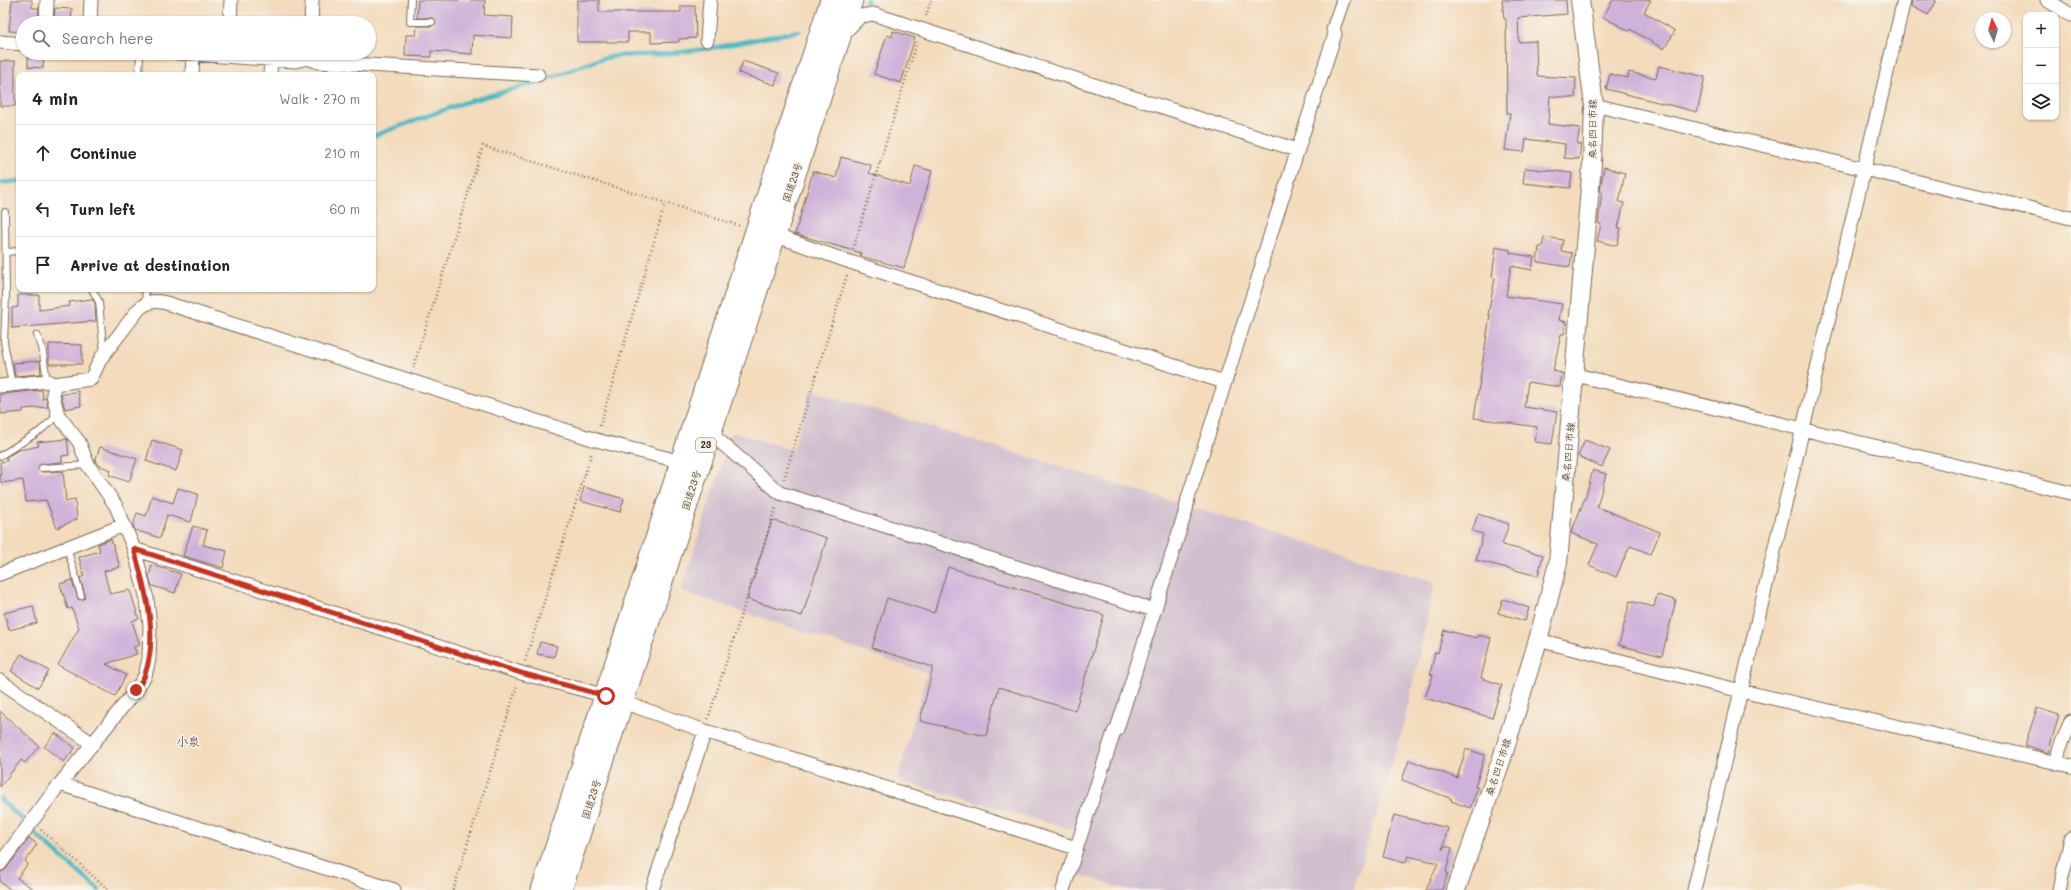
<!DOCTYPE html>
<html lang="en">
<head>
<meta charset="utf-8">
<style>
  :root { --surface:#fff; --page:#f6f6f6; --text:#222; --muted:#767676; --line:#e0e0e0 }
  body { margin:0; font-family:Mali,"Klee One",sans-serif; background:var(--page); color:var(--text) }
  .controls { position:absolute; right:12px; top:12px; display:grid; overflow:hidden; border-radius:8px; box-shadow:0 1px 3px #0004 }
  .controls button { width:36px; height:36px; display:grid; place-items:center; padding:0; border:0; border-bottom:1px solid var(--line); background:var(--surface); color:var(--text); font:20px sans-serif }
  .compass { position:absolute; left:1975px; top:12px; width:36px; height:36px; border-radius:50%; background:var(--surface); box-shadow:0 1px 3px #0004; rotate:355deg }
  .stop { position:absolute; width:12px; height:12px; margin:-9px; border:3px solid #c8321e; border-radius:50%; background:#fff }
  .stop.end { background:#c8321e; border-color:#fff; box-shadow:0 1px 4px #0008 }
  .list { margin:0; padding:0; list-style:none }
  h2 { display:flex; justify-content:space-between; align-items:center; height:52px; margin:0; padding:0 16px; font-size:17px }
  h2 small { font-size:13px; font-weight:400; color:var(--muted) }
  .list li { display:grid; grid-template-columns:26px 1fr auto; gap:12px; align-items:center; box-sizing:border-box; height:56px; padding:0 16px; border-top:1px solid var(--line) }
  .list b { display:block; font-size:15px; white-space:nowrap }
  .list em { font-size:13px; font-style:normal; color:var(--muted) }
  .icon { flex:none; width:22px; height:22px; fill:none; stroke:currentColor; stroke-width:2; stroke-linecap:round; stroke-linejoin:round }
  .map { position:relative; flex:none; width:2071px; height:890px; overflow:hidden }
  .search { position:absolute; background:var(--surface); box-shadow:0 1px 3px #0004; left:16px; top:16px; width:360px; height:44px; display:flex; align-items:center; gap:10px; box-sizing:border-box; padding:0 14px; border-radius:22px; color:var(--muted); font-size:15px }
  .panel { position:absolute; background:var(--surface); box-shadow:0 1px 3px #0004; left:16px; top:72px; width:360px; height:220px; border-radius:8px }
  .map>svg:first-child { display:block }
  .industrial { fill:#d0bdce }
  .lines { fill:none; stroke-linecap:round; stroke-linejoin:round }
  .stream { stroke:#4cbac5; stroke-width:4.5 }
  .building { fill:#cfb2d9 }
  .service-casing { stroke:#7b6855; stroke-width:8 }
  .minor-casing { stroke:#7b6855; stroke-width:15 }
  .secondary-casing { stroke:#7b6855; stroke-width:20 }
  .trunk-casing { stroke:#7b6855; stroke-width:23 }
  .path { stroke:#7b6855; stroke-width:2.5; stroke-dasharray:1 3; stroke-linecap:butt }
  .service { stroke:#fff; stroke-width:6 }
  .minor { stroke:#fff; stroke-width:13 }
  .secondary { stroke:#fff; stroke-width:18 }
  .trunk { stroke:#fff; stroke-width:21 }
  .route { stroke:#c8321e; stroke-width:5 }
  .labels { text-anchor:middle; stroke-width:3; stroke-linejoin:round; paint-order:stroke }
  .shield { fill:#f7f3e8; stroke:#73665b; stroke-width:1 }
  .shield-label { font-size:9px; font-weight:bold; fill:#3b2a1e }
  .street-label { font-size:10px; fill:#3b2a1e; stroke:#f7f3e8 }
  .quarter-label { font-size:12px; font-weight:bold; fill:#6f5a5f; stroke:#f7f3e8 }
</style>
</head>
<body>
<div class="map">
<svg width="2071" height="890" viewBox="0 0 2071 890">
  <rect width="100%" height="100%" fill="#f7f3e8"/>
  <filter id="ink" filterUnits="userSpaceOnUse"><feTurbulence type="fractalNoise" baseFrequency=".025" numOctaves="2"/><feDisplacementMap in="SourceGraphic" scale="8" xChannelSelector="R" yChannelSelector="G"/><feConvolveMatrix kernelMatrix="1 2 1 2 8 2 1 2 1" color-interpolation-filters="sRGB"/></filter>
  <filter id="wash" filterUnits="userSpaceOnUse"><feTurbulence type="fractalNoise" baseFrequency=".012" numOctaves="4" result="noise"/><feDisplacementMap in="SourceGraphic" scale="16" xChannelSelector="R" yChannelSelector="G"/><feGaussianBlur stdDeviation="0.9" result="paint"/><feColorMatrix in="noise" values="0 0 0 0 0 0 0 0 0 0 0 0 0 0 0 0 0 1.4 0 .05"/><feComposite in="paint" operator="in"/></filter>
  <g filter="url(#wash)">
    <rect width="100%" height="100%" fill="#f3dbbc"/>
    <path class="industrial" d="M811 390 1435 582 1404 723 1353 890H1129L1078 874 1084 833 897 780 927 673 681 591 732 432 793 450Z"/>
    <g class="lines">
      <path class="stream" d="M866 1 867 0
        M373 136 463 103 535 83 601 59 616 56 666 54 712 48 799 31
        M0 183 19 181
        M0 799 22 819
        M33 832 99 890"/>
    </g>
    <g id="blocks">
      <path class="building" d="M12 0H32V8H39L38 20H31L30 23H23V32L9 31Z
        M418 0H485L484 15 513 17 512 38 473 35 472 54 431 51V57L405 56 406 35H416L417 26H432L436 22 432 18H417Z
        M577 0H599V12H681V6H695L696 38 679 39V42L651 43V32H628V42H577Z
        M1502 0H1566L1567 14 1518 18 1519 42 1536 41 1537 76 1576 78 1575 98 1550 96 1548 124 1580 128 1577 144H1581L1579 159 1564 158 1565 144 1526 139 1524 152 1505 150 1510 113H1507L1506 19H1504Z
        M1613 0H1651L1644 12 1675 31 1664 49 1630 29 1629 31 1603 17Z
        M1912 0H1936L1928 15 1911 6Z
        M55 8 72 9 71 23H56V21L54 20Z
        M893 31 915 38 901 83 874 74 887 35 892 37Z
        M28 53H44L43 68 28 67Z
        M0 61H15V106H0Z
        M743 61 779 73 775 85 739 73Z
        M1659 66 1705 77 1697 112 1606 89 1610 74 1628 78 1629 72 1656 78Z
        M841 157 871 165 869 173 910 186 915 166 932 171 904 268 860 256 861 253 795 234 813 171 836 178Z
        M1604 167 1625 173 1619 202 1624 203 1618 228H1621L1617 246 1597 241 1601 224 1598 223 1602 192 1600 191 1601 183Z
        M1525 168 1572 173 1570 188 1523 183Z
        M1544 237 1563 240 1561 251 1572 253 1570 267 1537 262 1539 247H1542Z
        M1496 247 1510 250V253L1534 257 1532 270 1511 266 1506 296 1562 304 1559 320 1566 322 1564 334H1561L1553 371 1562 373 1560 387 1528 382 1524 407 1557 412 1552 444 1535 442 1537 427 1474 418 1490 315H1488L1495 278 1492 277Z
        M18 295H39V310L70 306 69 302 92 299 95 303 96 321 12 328V308L18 307Z
        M49 344 82 345V364H49Z
        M40 361 41 374 15 376 13 363Z
        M42 390 43 399 46 398 48 407 23 409V412L1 414 0 394Z
        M78 391 81 406 65 409 61 395Z
        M67 439 69 455 62 456V462L41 464 38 468 42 472 63 471 66 502 75 499 77 519 57 528 46 500 26 502 23 480 1 483 0 462 7 461 6 457 19 450 39 446 37 442Z
        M152 440 183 450 176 471 146 461Z
        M1585 440 1610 450 1602 467 1578 456Z
        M100 447 137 459 129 482 109 475 111 470 98 465 95 461Z
        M1593 470 1606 474 1597 507 1660 532 1651 554 1630 546 1616 577 1589 565 1598 544 1571 533 1586 495Z
        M584 487 624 499 620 512 580 501Z
        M178 488 198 494 191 522 167 515 160 538 135 530 133 525 137 513 146 516 152 496 173 503Z
        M1478 514 1509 524 1502 545 1543 555 1538 576 1476 560 1483 534 1472 531Z
        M772 520 827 538 802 616 747 599Z
        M193 526 207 530 203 545 227 551 223 568 183 556Z
        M111 539 120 567 104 571 110 594 130 590 139 619 132 621 140 645 134 647 137 654 106 664 126 675 115 696 58 665 79 628 72 608 68 609 60 584 72 580 78 599H84L85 595 80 578 84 576 79 557 100 551 98 544Z
        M152 565 181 574 175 593 152 586 149 576Z
        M948 567 1104 615 1075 711 999 687 986 736 920 721 933 667 872 648 887 598 934 613Z
        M1657 595 1676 600 1662 656 1619 645 1630 601 1654 607Z
        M1503 599 1529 608 1525 621 1498 613Z
        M33 606 37 623 9 630 4 613Z
        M1444 630 1477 638 1478 635 1491 638 1481 678 1502 685 1492 718 1425 698 1433 675 1430 674 1435 652 1438 653Z
        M540 642 557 646 554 657 537 654Z
        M21 654 49 671 38 688 11 671Z
        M2037 708 2059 715 2048 753 2025 745Z
        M0 711 39 746 25 763 21 760 0 787Z
        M55 733 75 748 64 762 44 747Z
        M1466 749 1485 755 1475 787 1478 788 1470 808 1451 801 1452 799 1402 780 1409 760 1457 778Z
        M1394 815 1448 828 1442 850 1445 846 1452 848 1446 872 1448 873 1442 890H1426L1438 863 1408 856 1405 863 1383 857Z
        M29 838 37 844 25 861 28 864 17 878 35 890H11L0 882V873L6 869Z"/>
    </g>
  </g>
  <g filter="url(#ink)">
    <use href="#blocks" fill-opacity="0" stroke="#7b6855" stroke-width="1"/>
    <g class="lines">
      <g class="service-casing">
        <path id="service" d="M411 0 410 22H432
          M139 75 140 53
          M5 212 6 296 4 342 12 385
          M6 252 19 251
          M92 289 99 302 103 345 108 349
          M145 289 146 303
          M37 335 42 347 47 381
          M0 456 40 431 58 415
          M42 468 88 465
          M67 547 81 596"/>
      </g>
      <g class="minor-casing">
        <path id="minor" d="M2047 0 2071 15
          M46 23 47 0
          M90 23 91 0
          M230 23 231 0
          M311 23 312 0
          M844 33 861 16 873 14 1297 150
          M707 40 710 0
          M0 42 23 44
          M178 53 295 61 308 58 318 62 538 75
          M192 75 193 54
          M270 75 271 60
          M1594 105 2071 218
          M774 235 850 262 1224 382
          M1576 375 2071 493
          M0 386 47 381 54 384
          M710 433 780 493 1154 610
          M134 549 521 673 606 696
          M0 574 124 525
          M1538 640 1741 691 2071 766
          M0 681 93 744
          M623 702 705 731 1076 848
          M2057 764 2059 750 2071 721
          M60 784 394 890
          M0 864 55 790 136 690 145 676 149 659 150 626 147 599 134 549 116 506 88 465 79 442 58 415 53 395 54 384 91 379 101 358 139 309C148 301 155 300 166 303L596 440 682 462
          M652 890 705 731
          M1063 890 1114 732 1117 729 1186 510 1188 498 1262 266V261L1335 34 1333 29 1343 0
          M1694 890 1904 0
          M2059 890 2071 838"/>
      </g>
      <g class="secondary-casing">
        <path id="secondary" d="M1456 890 1502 758 1538 640 1558 563 1592 164 1594 105 1580 0"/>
      </g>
      <g class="trunk-casing">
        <path id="trunk" d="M542 890 831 0
          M561 890 852 0"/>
      </g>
      <path class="path" d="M926 16 931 0
        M853 249 917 42
        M413 368 483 146 740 226
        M600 426 665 204
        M784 479 847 275
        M525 661 592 452
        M708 719 776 507
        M41 830 109 890
        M453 890 517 686"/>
      <use href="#service" class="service"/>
      <use href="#minor" class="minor"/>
      <use href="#secondary" class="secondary"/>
      <use href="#trunk" class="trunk"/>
    </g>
  </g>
  <g class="lines" filter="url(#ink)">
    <path class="route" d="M136 690C139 685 144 680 145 674 159 634 145 589 134 549L521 673 606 696"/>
  </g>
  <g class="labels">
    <rect class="shield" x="696" y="438" width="20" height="14" rx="3"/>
    <g class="shield-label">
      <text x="706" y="448">23</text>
    </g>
    <g class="street-label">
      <text transform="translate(1592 129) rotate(-90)" y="4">桑名四日市線</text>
      <text transform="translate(792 182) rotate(-71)" y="4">国道23号</text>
      <text transform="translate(1568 452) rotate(-85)" y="4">桑名四日市線</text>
      <text transform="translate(691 490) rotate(-72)" y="4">国道23号</text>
      <text transform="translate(1498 767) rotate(-72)" y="4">桑名四日市線</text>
      <text transform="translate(591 799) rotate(-72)" y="4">国道23号</text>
    </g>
    <g class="quarter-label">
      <text x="188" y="746">小泉</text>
    </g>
  </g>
</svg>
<div class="controls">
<button>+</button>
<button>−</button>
<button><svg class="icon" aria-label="layers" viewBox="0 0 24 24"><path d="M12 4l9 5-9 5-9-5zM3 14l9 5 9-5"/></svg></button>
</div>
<svg class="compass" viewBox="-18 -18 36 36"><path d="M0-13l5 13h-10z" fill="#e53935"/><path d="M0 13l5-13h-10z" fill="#767676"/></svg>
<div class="stop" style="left:606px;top:696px"></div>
<div class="stop end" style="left:136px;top:690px"></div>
<div class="search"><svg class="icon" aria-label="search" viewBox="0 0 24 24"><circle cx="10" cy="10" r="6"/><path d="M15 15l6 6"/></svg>Search here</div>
<section class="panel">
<h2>4 min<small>Walk · 270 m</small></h2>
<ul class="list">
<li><svg class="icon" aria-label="ahead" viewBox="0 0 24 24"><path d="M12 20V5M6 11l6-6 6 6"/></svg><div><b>Continue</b></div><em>210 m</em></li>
<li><svg class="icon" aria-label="left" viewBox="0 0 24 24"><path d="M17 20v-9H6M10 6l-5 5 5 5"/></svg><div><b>Turn left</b></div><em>60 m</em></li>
<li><svg class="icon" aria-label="arrive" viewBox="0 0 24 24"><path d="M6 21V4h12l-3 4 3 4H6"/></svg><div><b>Arrive at destination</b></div></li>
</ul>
</section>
</div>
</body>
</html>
